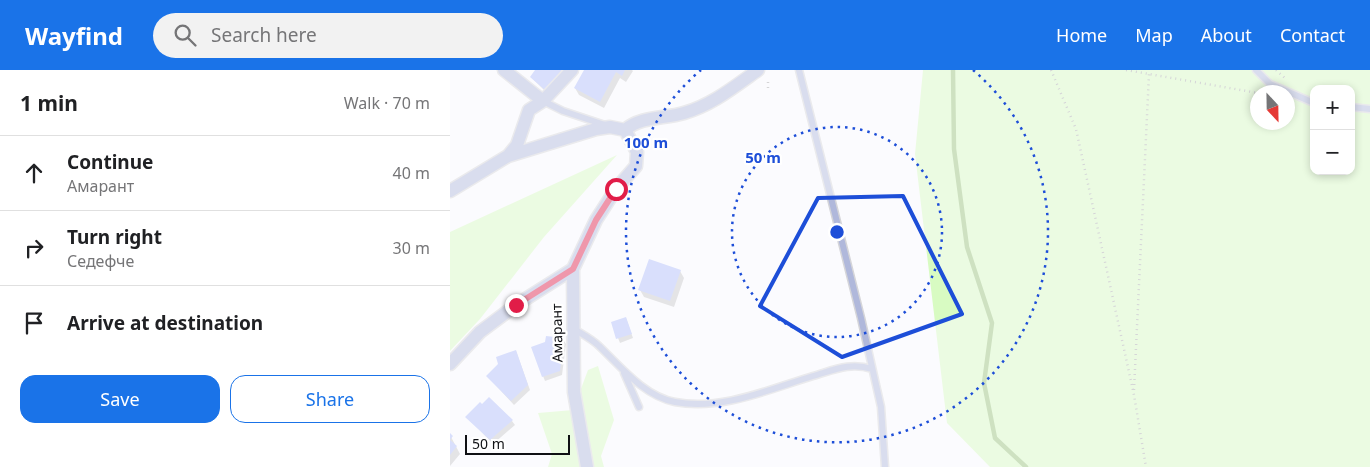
<!DOCTYPE html>
<html lang="en">
<head>
<meta charset="utf-8">
<style>
  :root { --surface:#fff; --page:#f2f2f2; --text:#202124; --muted:#757577; --line:#e0e0e0; --accent:#1a73e8 }
  body { margin:0; font-family:"Noto Sans",sans-serif; background:var(--page); color:var(--text) }
  .controls { position:absolute; right:15px; top:15px; display:grid; overflow:hidden; border-radius:10px; box-shadow:0 2px 8px #0003 }
  .controls button { width:45px; height:45px; display:grid; place-items:center; padding:0; border:0; border-bottom:1px solid var(--line); background:var(--surface); color:var(--text); font:25px sans-serif }
  .compass { position:absolute; left:800px; top:15px; width:45px; height:45px; border-radius:50%; background:var(--surface); box-shadow:0 2px 8px #0003; rotate:158deg }
  .scale { position:absolute; left:15px; bottom:12px; width:105px; box-sizing:border-box; padding-left:5px; border:2px solid #0f1014; border-top:0; font-size:14px; line-height:18px; white-space:nowrap; color:#0f1014; -webkit-text-stroke:4px #fff; paint-order:stroke }
  .stop { position:absolute; width:15px; height:15px; margin:-11px; border:4px solid #e11d48; border-radius:50%; background:#fff }
  .stop.end { background:#e11d48; border-color:#fff; box-shadow:0 1px 5px #0008 }
  .list { margin:0; padding:0; list-style:none }
  h2 { display:flex; justify-content:space-between; align-items:center; height:65px; margin:0; padding:0 20px; font-size:21px }
  h2 small { font-size:16px; font-weight:400; color:var(--muted) }
  .list li { display:grid; grid-template-columns:32px 1fr auto; gap:15px; align-items:center; box-sizing:border-box; height:75px; padding:0 20px; border-top:1px solid var(--line) }
  .list b { display:block; font-size:19px; white-space:nowrap }
  .list p { margin:0; font-size:16px; white-space:nowrap; color:var(--muted) }
  .list em { font-size:16px; font-style:normal; color:var(--muted) }
  .actions { display:flex; gap:10px; padding:15px 20px }
  .actions a { flex:1; padding:11px 0; border:1px solid var(--accent); border-radius:15px; text-align:center; font-size:18px; color:var(--accent) }
  .actions .main { background:var(--accent); color:#fff }
  .icon { flex:none; width:28px; height:28px; fill:none; stroke:currentColor; stroke-width:2; stroke-linecap:round; stroke-linejoin:round }
  .map { position:relative; flex:none; width:920px; height:397px; overflow:hidden }
  header { display:flex; align-items:center; gap:30px; box-sizing:border-box; height:70px; padding:0 25px; background:var(--accent); color:#fff }
  header strong { font-size:24px }
  nav { display:flex; gap:28px; margin-inline-start:auto; font-size:18px }
  .search { width:350px; height:45px; background:var(--page); display:flex; align-items:center; gap:12px; box-sizing:border-box; padding:0 18px; border-radius:28px; color:var(--muted); font-size:19px }
  main { display:flex }
  aside { flex:1; background:var(--surface) }
  .map>svg:first-child { display:block }
  .green { fill:#d8fbc2; fill-rule:evenodd }
  .shadow { fill:#0003 }
  .lines { fill:none; stroke-linecap:round; stroke-linejoin:round }
  .stream { stroke:#97c279; stroke-width:4.5 }
  .building { fill:#afbdfa }
  .lane-casing { stroke:#d5d5d9; stroke-width:9 }
  .street-casing { stroke:#d5d5d9; stroke-width:15 }
  .path { stroke:#a6a6a9; stroke-width:2.5; stroke-dasharray:1 4; stroke-linecap:butt }
  .lane { stroke:#b0b8db; stroke-width:6 }
  .street { stroke:#b0b8db; stroke-width:12 }
  .route { stroke:#e11d48; stroke-width:6 }
  .marked { fill:none; stroke:#1d4ed8; stroke-width:4; stroke-linejoin:round }
  .ring { fill:none; stroke:#1d4ed8; stroke-width:2.5; stroke-dasharray:2.5 5 }
  .labels { text-anchor:middle; stroke-width:4.5; stroke-linejoin:round; paint-order:stroke }
  .street-label { font-size:14px; fill:#0f1014; stroke:#fff }
  .centre { fill:#1d4ed8; stroke:#fff; stroke-width:2.5 }
  .ring-label { font-size:15px; text-anchor:middle; font-weight:bold; fill:#1d4ed8; stroke:#fff; stroke-width:4.5; stroke-linejoin:round; paint-order:stroke }
</style>
</head>
<body>
<header>
<strong>Wayfind</strong>
<div class="search"><svg class="icon" aria-label="search" viewBox="0 0 24 24"><circle cx="10" cy="10" r="6"/><path d="M15 15l6 6"/></svg>Search here</div>
<nav><a>Home</a><a>Map</a><a>About</a><a>Contact</a></nav>
</header>
<main>
<aside>
<h2>1 min<small>Walk · 70 m</small></h2>
<ul class="list">
<li><svg class="icon" aria-label="ahead" viewBox="0 0 24 24"><path d="M12 20V5M6 11l6-6 6 6"/></svg><div><b>Continue</b><p>Амарант</p></div><em>40 m</em></li>
<li><svg class="icon" aria-label="right" viewBox="0 0 24 24"><path d="M7 20v-9h11M14 6l5 5-5 5"/></svg><div><b>Turn right</b><p>Седефче</p></div><em>30 m</em></li>
<li><svg class="icon" aria-label="arrive" viewBox="0 0 24 24"><path d="M6 21V4h12l-3 4 3 4H6"/></svg><div><b>Arrive at destination</b></div></li>
</ul>
<div class="actions"><a class="main">Save</a><a>Share</a></div>
</aside>
<div class="map">
<svg width="920" height="397" viewBox="0 0 920 397">
  <rect width="100%" height="100%" fill="#fbfbfe"/>
  <path class="green" d="M473 0H920V397H540L497 353 465 84ZM864 19H901V101H864ZM808 22H838V52H808Z
    M167 85 94 167 30 249 0 281V162Z
    M148 296 164 350 151 386 154 397H98L102 384 88 343 123 340 138 300Z"/>
  <path class="shadow" d="M87 0H111L114 5 98 24 81 7Z
    M135 0H182L183 1 176 12 170 8 154 38 129 25 125 18Z
    M230 201 234 208 224 237 194 227 190 220Z
    M176 248 183 268 170 273 168 268Z
    M113 269 116 274 112 305 95 311 93 306Z
    M66 281 80 320 64 335 41 310Z
    M17 347 62 351 65 355 43 374Z
    M0 365 10 384 0 396Z"/>
  <g class="lines">
    <path class="stream" d="M503 0 504 79 517 177 542 253 534 313 545 368 576 397"/>
  </g>
  <path class="building" d="M85 0H112L95 20 80 7Z
    M134 0H175L172 6 166 2 150 32 124 18Z
    M199 189 231 200 220 231 188 220Z
    M176 247 182 264 166 269 161 252Z
    M96 266 114 268 110 301 92 307 81 277 95 272Z
    M66 280 78 315 61 331 36 306 48 294 46 287Z
    M39 327 63 350 40 370 15 347 30 332 32 334Z
    M0 363 3 366 0 370 7 376 0 385Z"/>
  <g class="lines">
    <g class="lane-casing">
      <path id="lane" d="M349 0 411 248 431 337 435 397
        M806 0 820 14 864 33
        M93 31 113 41 155 55
        M901 37 920 39
        M124 259C132 264 142 269 149 276 171 297 194 326 225 332 271 341 320 319 363 306 384 300 400 292 422 299
        M174 303 189 337"/>
    </g>
    <g class="street-casing">
      <path id="street" d="M54 0 93 31
        M175 60C191 46 214 49 234 43 262 35 284 17 308 0
        M58 86 146 59 160 57 175 60 187 82 186 96 166 119 146 150 123 199 124 322 137 397
        M0 121 58 86 67 75 79 40 93 31 122 0
        M0 294 30 262 66 235 123 199"/>
    </g>
    <path class="path" d="M601 0 626 59 684 325 696 397
      M676 0 808 23
      M826 0 836 9
      M318 18V9
      M684 320 699 4"/>
    <use href="#lane" class="lane"/>
    <use href="#street" class="street"/>
  </g>
  <g class="lines">
    <path class="route" d="M66 235 123 199 146 150 166 119"/>
  </g>
  <path d="M0 0H920V397H0ZM453 126 512 244 392 287 310 236 368 128Z" fill="#fbfbfe" fill-opacity=".55" fill-rule="evenodd"/>
  <path class="marked" d="M453 126 512 244 392 287 310 236 368 128Z"/>
  <g class="ring">
    <circle cx="387" cy="162" r="105"/>
    <path d="M523 0A211 211 0 1 1 251 0"/>
  </g>
  <g class="labels">
    <g class="street-label">
      <text transform="translate(107 263) rotate(-91)" y="5">Амарант</text>
    </g>
  </g>
  <circle cx="387" cy="162" r="8" class="centre"/>
  <g class="ring-label">
    <text x="196" y="78">100 m</text>
    <text x="313" y="93">50 m</text>
  </g>
</svg>
<div class="controls">
<button>+</button>
<button>−</button>
</div>
<svg class="compass" viewBox="-18 -18 36 36"><path d="M0-13l5 13h-10z" fill="#e53935"/><path d="M0 13l5-13h-10z" fill="#757577"/></svg>
<div class="scale">50 m</div>
<div class="stop" style="left:166px;top:119px"></div>
<div class="stop end" style="left:66px;top:235px"></div>
</div>
</main>
</body>
</html>
